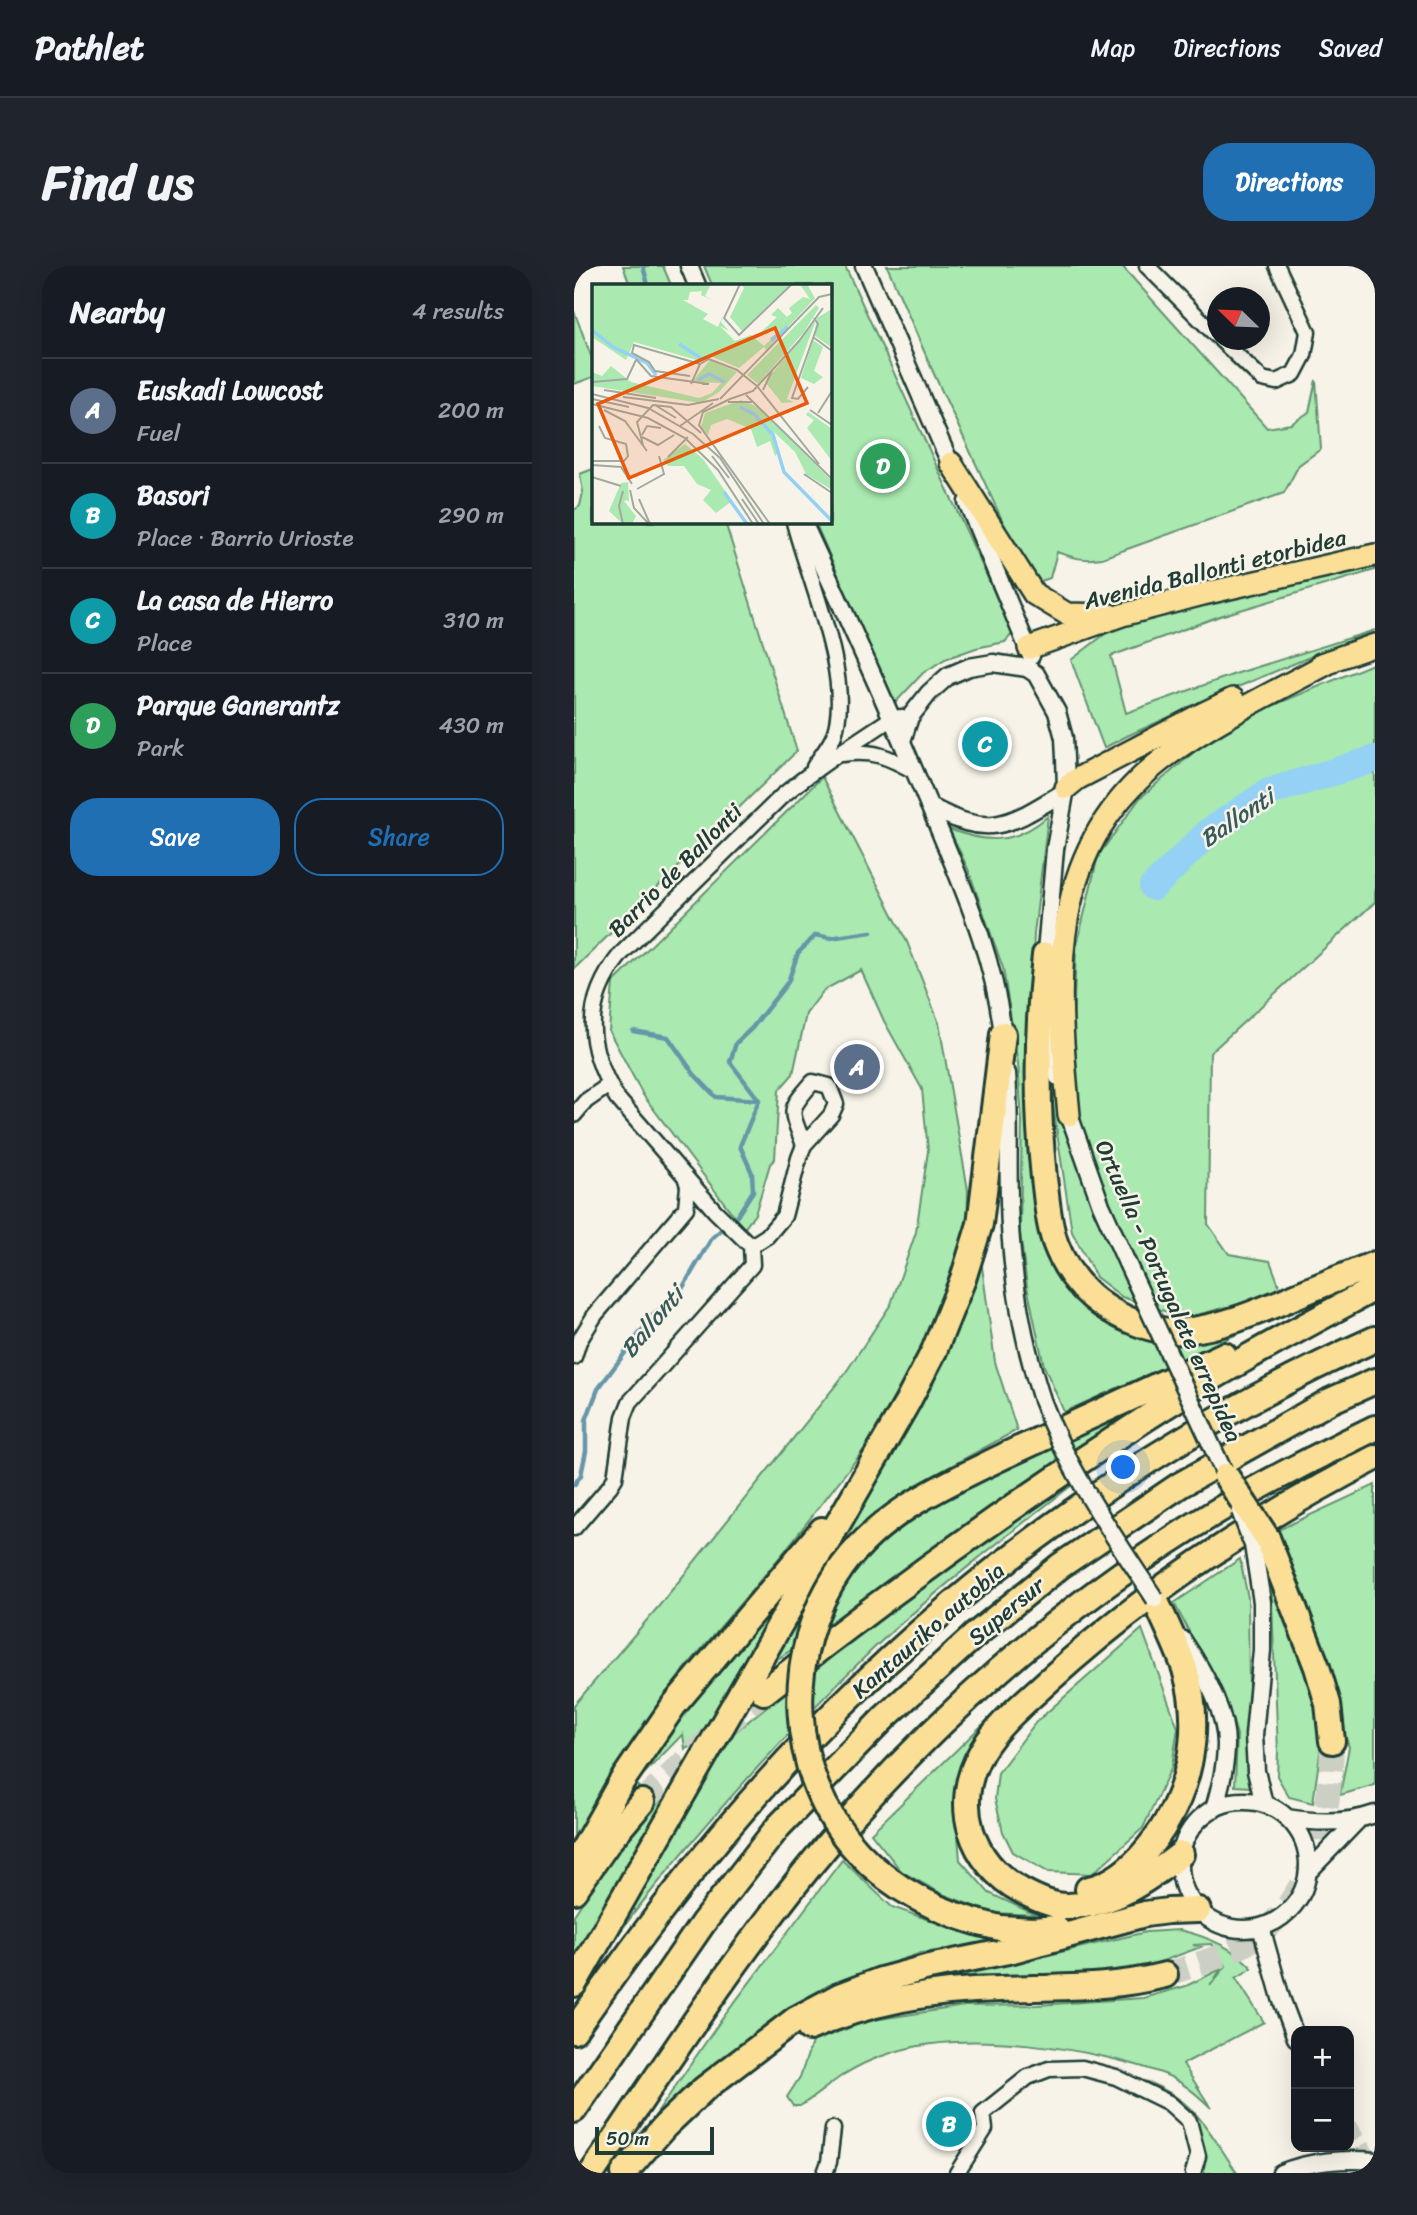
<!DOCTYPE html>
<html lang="en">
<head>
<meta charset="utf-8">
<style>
  :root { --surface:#171b24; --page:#20242c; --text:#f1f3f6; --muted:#9ea1a6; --line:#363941; --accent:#1f6fb2 }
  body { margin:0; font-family:Sriracha,sans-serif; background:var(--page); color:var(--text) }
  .controls { position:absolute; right:21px; bottom:21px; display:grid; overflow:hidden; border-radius:14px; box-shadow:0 7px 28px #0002 }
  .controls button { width:63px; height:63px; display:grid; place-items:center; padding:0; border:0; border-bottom:2px solid var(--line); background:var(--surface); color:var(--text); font:35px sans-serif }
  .compass { position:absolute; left:633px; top:21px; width:63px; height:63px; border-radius:50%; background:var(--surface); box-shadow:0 7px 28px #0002; rotate:293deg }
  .scale { position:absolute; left:21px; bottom:18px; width:119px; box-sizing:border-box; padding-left:7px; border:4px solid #1f3d34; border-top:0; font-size:19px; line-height:24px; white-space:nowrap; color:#1f3d34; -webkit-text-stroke:5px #f7f3e8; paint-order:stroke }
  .you { position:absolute; left:550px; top:1202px; width:24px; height:24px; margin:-18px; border:5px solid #fff; border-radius:50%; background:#1a73e8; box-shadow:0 0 0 10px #1a73e833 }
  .badge { display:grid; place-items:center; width:46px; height:46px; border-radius:50%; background:var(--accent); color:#fff; font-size:23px; font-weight:700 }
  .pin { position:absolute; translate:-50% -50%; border:4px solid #fff; box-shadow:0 2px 7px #0006 }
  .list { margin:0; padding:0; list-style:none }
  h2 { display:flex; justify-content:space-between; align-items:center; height:91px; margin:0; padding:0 28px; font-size:30px }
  h2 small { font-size:23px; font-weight:400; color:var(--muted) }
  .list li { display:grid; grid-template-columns:46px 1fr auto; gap:21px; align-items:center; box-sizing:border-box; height:105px; padding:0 28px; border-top:2px solid var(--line) }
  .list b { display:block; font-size:26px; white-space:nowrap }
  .list p { margin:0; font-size:23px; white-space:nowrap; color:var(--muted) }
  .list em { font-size:23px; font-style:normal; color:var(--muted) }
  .actions { display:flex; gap:14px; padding:21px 28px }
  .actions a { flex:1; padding:16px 0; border:2px solid var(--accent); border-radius:28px; text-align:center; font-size:24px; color:var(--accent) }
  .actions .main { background:var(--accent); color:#fff }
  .map { position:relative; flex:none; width:801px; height:1907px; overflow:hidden; border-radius:28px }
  header { display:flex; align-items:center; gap:42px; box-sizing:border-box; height:98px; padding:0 35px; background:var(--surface); border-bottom:2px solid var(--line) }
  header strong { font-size:33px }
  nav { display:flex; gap:38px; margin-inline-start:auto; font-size:24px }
  .intro { display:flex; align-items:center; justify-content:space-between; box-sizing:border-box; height:168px; padding:0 42px }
  h1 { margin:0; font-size:49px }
  .button { padding:18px 32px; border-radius:28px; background:var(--accent); color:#fff; font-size:24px; font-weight:700 }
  main { display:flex; gap:42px; padding:0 42px }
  aside { flex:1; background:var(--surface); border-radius:28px; box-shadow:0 7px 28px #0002 }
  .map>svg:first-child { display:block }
  .green { fill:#aae9b0; stroke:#649372; stroke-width:2 }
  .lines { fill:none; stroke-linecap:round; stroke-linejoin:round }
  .stream { stroke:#6696a8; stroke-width:4.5 }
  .river { stroke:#95d1f5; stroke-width:28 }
  .tertiary-tunnel { stroke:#cccfc4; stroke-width:16; stroke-dasharray:16 8; stroke-linecap:butt }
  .motorway-tunnel { stroke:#cccfc4; stroke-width:24; stroke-dasharray:24 12; stroke-linecap:butt }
  .minor-casing { stroke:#1f3d34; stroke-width:19 }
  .tertiary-casing { stroke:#1f3d34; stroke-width:21 }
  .primary-casing { stroke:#1f3d34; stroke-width:26 }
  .motorway-casing { stroke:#1f3d34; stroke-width:30 }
  .minor { stroke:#f7f3e8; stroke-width:14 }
  .tertiary { stroke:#f7f3e8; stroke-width:16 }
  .primary { stroke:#fbdf96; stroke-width:21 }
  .motorway { stroke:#fbdf96; stroke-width:24 }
  .tertiary-bridge-casing { stroke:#1f3d34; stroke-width:21; stroke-linecap:butt }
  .motorway-bridge-casing { stroke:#1f3d34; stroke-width:30; stroke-linecap:butt }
  .tertiary-bridge { stroke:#f7f3e8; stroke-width:16 }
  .motorway-bridge { stroke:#fbdf96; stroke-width:24 }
  .labels { text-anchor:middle; stroke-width:5; stroke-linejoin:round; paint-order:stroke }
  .street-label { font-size:23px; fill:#1f3d34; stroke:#f7f3e8 }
  .water-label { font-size:24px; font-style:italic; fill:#375b5b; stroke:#f7f3e8 }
  .inset-river { fill:none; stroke:#95d1f5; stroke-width:3.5 }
  .inset-road { fill:none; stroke:#a1aaa0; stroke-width:2 }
  .view { fill:#e8590c; fill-opacity:0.15; stroke:#e8590c; stroke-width:3.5 }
  .inset-edge { fill:none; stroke:#1f3d34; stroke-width:3.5 }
</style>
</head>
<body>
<header>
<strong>Pathlet</strong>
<nav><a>Map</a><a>Directions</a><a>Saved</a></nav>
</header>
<div class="intro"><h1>Find us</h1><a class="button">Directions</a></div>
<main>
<aside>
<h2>Nearby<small>4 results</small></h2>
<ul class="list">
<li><span class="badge" style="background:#5c6f8a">A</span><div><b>Euskadi Lowcost</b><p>Fuel</p></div><em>200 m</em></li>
<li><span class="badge" style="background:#0f9aa8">B</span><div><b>Basori</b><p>Place · Barrio Urioste</p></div><em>290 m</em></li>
<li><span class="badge" style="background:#0f9aa8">C</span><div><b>La casa de Hierro</b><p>Place</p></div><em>310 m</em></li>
<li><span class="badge" style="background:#2e9e5b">D</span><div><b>Parque Ganerantz</b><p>Park</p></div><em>430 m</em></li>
</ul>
<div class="actions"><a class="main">Save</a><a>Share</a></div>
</aside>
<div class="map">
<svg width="801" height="1907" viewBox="0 0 801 1907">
  <rect width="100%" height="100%" fill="#f7f3e8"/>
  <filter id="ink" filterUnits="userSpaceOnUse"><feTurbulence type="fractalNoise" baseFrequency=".0143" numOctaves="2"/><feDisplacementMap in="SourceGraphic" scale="14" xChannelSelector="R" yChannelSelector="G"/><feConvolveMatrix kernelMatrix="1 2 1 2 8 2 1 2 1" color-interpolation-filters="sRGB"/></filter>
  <g filter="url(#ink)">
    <path class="green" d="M49 0H89L97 19H56Z
      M130 0H271L439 367 431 376 402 382 371 393 349 407 320 438 241 256H256V19H138Z
      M313 0H548L693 162 717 158 735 146 742 114 747 183 725 199 710 227 528 292C510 295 499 292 483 286L476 312 464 316 450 301 360 108Z
      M0 45 19 95V111L0 118Z
      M19 203V256H151L223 485 0 703V244L6 240 9 226 6 208Z
      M801 300V304L646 350 537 390 552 447 661 408 801 364 642 430 553 470 530 482 497 394 539 362 673 327Z
      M801 397V636L636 787 634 958 655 988 696 995 708 1027 611 1052 548 1031 522 1011 498 966 478 834 498 786 502 683 524 590 566 532 633 475 669 452Z
      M248 511 333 676 365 757 394 924 393 963 357 1066 291 1182 206 1291 108 1406 71 1456 0 1578V1439L85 1340 270 1109 317 1038 342 966 354 885 348 823 310 755 287 704 250 724 232 748 219 808 205 824 201 893 196 898 181 948 170 963 69 829 35 765 39 717Z
      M474 550 460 668 454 806 485 1008 491 1023 519 1048 547 1062 708 1048 490 1146 470 1100 453 1020 446 967 448 855 444 798 429 702 394 603 375 563C413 578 442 578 474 550Z
      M406 986 421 1096 443 1164 342 1219 273 1272 247 1313 223 1380 196 1398 374 1082 396 1030Z
      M576 1138 251 1364 266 1326 293 1287 351 1237 454 1188Z
      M542 1185C460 1249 376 1311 300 1382 220 1459 145 1541 75 1628 53 1655 33 1684 12 1713L150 1475 241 1401 302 1355Z
      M801 1219V1519L766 1529 775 1481 704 1264Z
      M666 1293 674 1332 676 1521 661 1520 663 1469 655 1442 600 1337Z
      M231 1295 126 1476 111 1483 109 1468 61 1517 65 1521 24 1570 54 1514Z
      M697 1313 731 1391 748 1473 739 1537 715 1531 703 1510 704 1486Z
      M568 1363 604 1462 598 1500 569 1562 518 1608 474 1606 439 1586 429 1566 421 1533 424 1507 462 1456Z
      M434 1434 391 1493 381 1532 386 1594 415 1627 462 1649 418 1647 368 1628 328 1606 297 1567Z
      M101 1518 26 1650 0 1691V1649L45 1581Z
      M268 1594 318 1641 389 1666 435 1677 347 1687 271 1713 168 1777 81 1850 145 1757Z
      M605 1664C632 1670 660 1682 678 1702L662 1712 690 1756 609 1798 637 1842C624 1829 607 1815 590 1808 519 1782 390 1762 317 1787 301 1792 283 1800 269 1809 254 1819 241 1831 226 1840H219L213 1831 226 1811 238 1776 293 1755 390 1740 464 1739 569 1732 612 1720 647 1703 636 1720 652 1700 637 1678 619 1679 627 1681 575 1700 527 1708 486 1710 409 1709 339 1714 466 1691 572 1666Z
      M571 1815C622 1834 634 1864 663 1907H630C632 1883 627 1856 609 1839 599 1829 583 1823 571 1815Z"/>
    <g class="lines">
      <path class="stream" d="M69 0 74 19
        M59 765 94 771 120 808 142 831 185 834
        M0 1219 7 1209 12 1185V1154L24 1123 80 1048 102 1033 138 972 163 950 179 925 178 907 166 880 185 834 156 796 162 777 178 762 214 716 224 687 242 669 256 672 297 666"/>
      <path class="river" d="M579 621 635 566 695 526 801 493"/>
      <path class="tertiary-tunnel" d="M775 1859 801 1902"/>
      <path class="motorway-tunnel" d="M68 1536 128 1479 190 1426
        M591 1709C614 1701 640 1694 662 1683 739 1645 757 1552 758 1475"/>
      <g class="minor-casing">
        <path id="minor" d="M573 0 643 70
          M647 74 688 113 702 116 720 108 730 89 734 66 703 0
          M220 256C234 313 280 412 260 469 256 480 246 491 240 501
          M268 488C299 484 313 490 340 505
          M0 849 12 835 35 819
          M177 980 141 945 43 832C12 781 8 736 47 688L208 530C243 501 280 477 318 452L328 451
          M177 980 193 970 210 950 225 892 230 879 257 849 262 838 255 820 239 816C213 846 216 842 230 879
          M0 1091 5 1075 21 1049 112 942 114 920 111 910
          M0 1262 36 1220 41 1212 50 1151 56 1136 178 999 177 980
          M251 1907 255 1896 259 1863
          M383 1907 411 1863 409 1847 454 1811 475 1803 508 1802 542 1811 595 1837 615 1855 624 1890 619 1907"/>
      </g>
      <g class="tertiary-casing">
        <path id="tertiary" d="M115 0 123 19
          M290 0 380 206
          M393 236 457 390
          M229 256C275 355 320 455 362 556 392 628 423 699 430 778
          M328 475 336 451 355 427 374 410 395 401 419 397 453 402 462 408 483 446 490 472 491 492 492 522 481 583 471 697
          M355 540C417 574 435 559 490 526
          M475 754 480 795 484 811
          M433 807C437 863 432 919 437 975 441 1030 451 1082 468 1134
          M492 840 527 939 553 997
          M679 1279 688 1336V1384L680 1469 682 1505 690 1538
          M608 1373C627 1401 652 1444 652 1478 652 1500 646 1522 640 1543
          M606 1599a64 64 0 1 1 128 0a64 64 0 1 1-128 0Z
          M713 1552C743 1557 773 1558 801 1548
          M734 1606 783 1555
          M687 1661 707 1732 722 1772
          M707 1907C735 1895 771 1892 801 1895"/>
      </g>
      <g class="primary-casing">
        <path id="primary" d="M377 197 460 328 493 348 536 349
          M455 382 548 349 629 328 801 289
          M747 398 801 379
          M492 522 503 513 620 452 659 433
          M495 849C482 712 470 578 597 487 647 451 704 424 758 395"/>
      </g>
      <g class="motorway-casing">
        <path id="motorway" d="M471 689C463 764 462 837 470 912 473 934 474 958 482 979 494 1010 516 1034 545 1049 564 1059 588 1067 611 1065 647 1061 679 1048 712 1034 742 1021 771 1010 801 998
          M432 1189 650 1089
          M693 1272 743 1401 754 1438 758 1475
          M190 1426C314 1328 442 1236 574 1151 647 1104 725 1063 801 1022
          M607 1588C573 1614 538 1640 493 1640 478 1640 461 1632 448 1625 396 1597 377 1538 408 1485 424 1458 450 1437 473 1416 571 1326 683 1253 801 1192
          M0 1600 46 1518 100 1439 248 1264
          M514 1623C538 1619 560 1600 575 1581 615 1532 630 1465 611 1403 603 1379 591 1356 581 1333
          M0 1625 35 1575 68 1536
          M426 1662 459 1664 482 1662
          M0 1718 333 1137 360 1085 389 1013 406 958 429 768
          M235 1762C296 1735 361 1724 427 1723 482 1721 537 1723 591 1709
          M0 1765C72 1661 148 1561 236 1471 396 1305 590 1167 801 1073
          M0 1844 129 1657 204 1561 311 1451 400 1370 486 1300 606 1219 756 1135 801 1115
          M18 1907C88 1804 156 1699 235 1601 349 1461 490 1337 645 1244 695 1214 748 1188 801 1162
          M50 1907 91 1860 130 1823 222 1753 265 1730 307 1714 355 1701 439 1684 571 1648 594 1645 624 1644"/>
      </g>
      <use href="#minor" class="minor"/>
      <use href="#tertiary" class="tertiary"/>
      <use href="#primary" class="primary"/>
      <use href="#motorway" class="motorway"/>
      <g class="tertiary-bridge-casing">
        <path id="tertiary-bridge" d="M553 997 655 1217
          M468 1134C495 1207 539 1269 581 1333
          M666 1245 679 1279"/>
      </g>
      <g class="motorway-bridge-casing">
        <path id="motorway-bridge" d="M652 1210 693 1272
          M426 1662C372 1650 322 1627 284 1586 212 1510 208 1384 268 1301 309 1245 371 1219 432 1189"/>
      </g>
      <use href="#tertiary-bridge" class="tertiary-bridge"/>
      <use href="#motorway-bridge" class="motorway-bridge"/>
    </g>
  </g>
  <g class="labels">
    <g class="street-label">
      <text transform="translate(641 303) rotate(-14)" y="8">Avenida Ballonti etorbidea</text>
      <text transform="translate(101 604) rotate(-45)" y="8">Barrio de Ballonti</text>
      <text transform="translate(595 1025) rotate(66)" y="8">Ortuella - Portugalete errepidea</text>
      <text transform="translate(432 1345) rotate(-40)" y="8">Supersur</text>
      <text transform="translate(354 1364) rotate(-41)" y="8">Kantauriko autobia</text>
    </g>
    <g class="water-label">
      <text transform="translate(663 552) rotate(-34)" y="8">Ballonti</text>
      <text transform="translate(78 1056) rotate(-50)" y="8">Ballonti</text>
    </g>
  </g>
  <g transform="translate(18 18)">
    <rect width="240" height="240" fill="#f7f3e8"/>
    <path d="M0 0H119L113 12 120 16 109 11 110 7 98 8 96 16H91L116 30 111 35 126 43 131 31 129 38 137 47 128 42 143 57 159 51 172 62 186 48 182 44 174 51 170 47 185 33 179 31 186 24 195 33 200 29 197 24 211 13 218 15 209 2 215 0 223 14 174 66 172 63 147 84 116 71 108 77 42 58 34 76 0 53ZM149 0H199L150 47 138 33 152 4ZM224 21 227 24 212 48 166 100 155 91ZM238 26 240 28V64L222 51 225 34ZM224 36 195 115 202 118 190 119 173 98ZM221 56 231 63 222 87 231 93 222 100 209 94ZM118 76 145 88 127 108 109 119 0 102V88L10 92 19 82 39 98 107 114 120 109 129 99 100 98ZM149 116 164 122 184 141 240 197V206L214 190 203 168 182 148 187 168 183 172 178 157 165 163 159 145 135 135 119 141 116 151 109 143 113 129ZM216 128 240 145V177L215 144 222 136 214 131ZM93 160 111 175 140 217 124 229 111 216 119 206 105 200 92 182H76L71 176ZM36 198 37 218 35 216 32 217 44 232 40 240H31L17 227 29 199Z" fill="#aae9b0"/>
    <path class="inset-river" d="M0 46 21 63 55 79 64 91M179 56 196 43M87 60 110 75M106 96 117 90 133 98M148 123 162 130 181 151 192 188 240 237M132 208 155 240"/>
    <path class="inset-road" d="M148 0 132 34 147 51 200 0M221 53 240 67M44 75 59 92 117 100H110M98 92 63 87 57 78 40 69 42 61 108 80M0 98 35 95 44 76M99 100 108 80 117 75 145 86 165 102M165 102 227 180M216 103 206 115 200 114 226 40 222 34M12 106 64 114M171 106 180 87M0 110 56 124 101 150 128 174 172 240M154 111 240 195M31 113 96 121 127 115M0 115 37 123M128 115 227 13 240 10M138 115 161 107 207 57 231 24M138 115 111 128 107 141 178 240M136 118H160M0 120 56 134 93 154 126 186 161 240M63 121 84 134M12 126 33 137 55 167M218 126 240 141M226 129 240 107M88 142 121 119M50 151 55 142 69 144M50 153 66 161 82 151M51 161 45 138 61 121 79 123 109 149M120 172 137 194M76 173 96 153M0 177H32L36 172 34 160 13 154 7 142M0 181 29 183 40 200M212 190 240 209M0 193 29 202M45 205 72 190 67 172M38 206 42 224 57 240M31 207 27 222 31 240M47 215 58 240M150 215 167 240"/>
    <path class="view" d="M183 44 215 119 37 194 6 120Z"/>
    <rect width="240" height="240" class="inset-edge"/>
  </g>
</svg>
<div class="controls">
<button>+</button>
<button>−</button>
</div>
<svg class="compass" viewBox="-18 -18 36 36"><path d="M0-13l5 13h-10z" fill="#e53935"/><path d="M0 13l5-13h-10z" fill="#9ea1a6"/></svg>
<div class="scale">50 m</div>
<div class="you"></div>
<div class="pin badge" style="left:283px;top:801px;background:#5c6f8a">A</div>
<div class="pin badge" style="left:375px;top:1858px;background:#0f9aa8">B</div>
<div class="pin badge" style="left:411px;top:478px;background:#0f9aa8">C</div>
<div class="pin badge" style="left:309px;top:200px;background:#2e9e5b">D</div>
</div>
</main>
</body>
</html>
